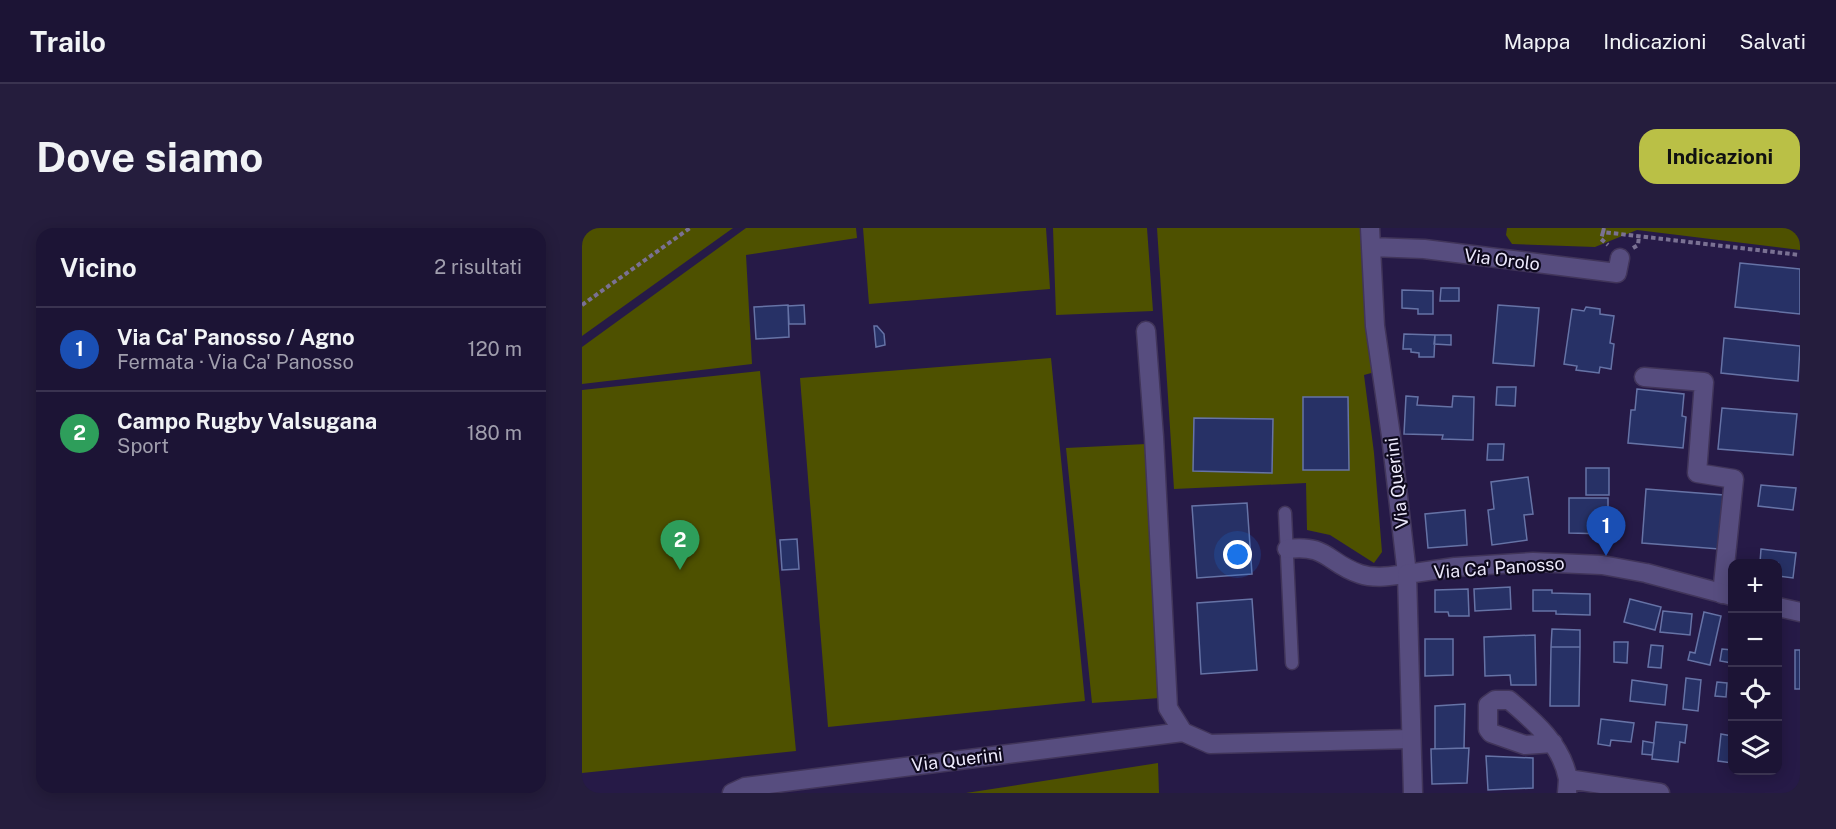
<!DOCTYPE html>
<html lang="it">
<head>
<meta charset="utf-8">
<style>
  :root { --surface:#1c1435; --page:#251d3d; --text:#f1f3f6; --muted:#a09ead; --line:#3a3350; --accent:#bac046 }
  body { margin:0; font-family:"Public Sans",sans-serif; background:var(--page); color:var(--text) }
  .controls { position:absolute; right:18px; bottom:18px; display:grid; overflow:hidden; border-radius:12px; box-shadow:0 3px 15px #0003 }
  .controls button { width:54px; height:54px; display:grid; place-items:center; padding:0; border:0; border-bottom:2px solid var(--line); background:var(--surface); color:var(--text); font:30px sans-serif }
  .you { position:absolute; left:656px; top:327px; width:21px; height:21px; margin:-15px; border:4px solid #fff; border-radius:50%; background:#1a73e8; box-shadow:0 0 0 9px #1a73e833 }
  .badge { display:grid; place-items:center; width:39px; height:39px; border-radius:50%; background:var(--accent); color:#fff; font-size:20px; font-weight:700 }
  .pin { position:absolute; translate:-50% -50px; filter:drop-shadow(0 2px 3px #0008) }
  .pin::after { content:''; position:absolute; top:32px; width:21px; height:18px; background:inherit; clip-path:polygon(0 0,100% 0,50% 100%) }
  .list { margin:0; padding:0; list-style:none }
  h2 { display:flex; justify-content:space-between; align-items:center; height:78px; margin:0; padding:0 24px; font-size:26px }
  h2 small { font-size:20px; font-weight:400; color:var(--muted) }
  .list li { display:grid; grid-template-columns:39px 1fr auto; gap:18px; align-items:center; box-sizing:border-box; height:84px; padding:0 24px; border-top:2px solid var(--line) }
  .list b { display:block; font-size:22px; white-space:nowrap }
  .list p { margin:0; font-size:20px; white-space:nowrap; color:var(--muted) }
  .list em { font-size:20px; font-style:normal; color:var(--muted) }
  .icon { flex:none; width:33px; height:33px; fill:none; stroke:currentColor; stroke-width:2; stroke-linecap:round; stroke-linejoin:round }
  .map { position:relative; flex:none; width:1218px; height:565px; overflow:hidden; border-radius:18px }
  header { display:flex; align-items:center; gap:36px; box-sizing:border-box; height:84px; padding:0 30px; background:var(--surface); border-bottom:2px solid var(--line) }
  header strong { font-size:28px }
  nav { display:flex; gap:33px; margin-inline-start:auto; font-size:21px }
  .intro { display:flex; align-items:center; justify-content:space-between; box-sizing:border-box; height:144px; padding:0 36px }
  h1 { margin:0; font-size:42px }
  .button { padding:15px 27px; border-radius:18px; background:var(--accent); color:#111; font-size:21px; font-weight:700 }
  main { display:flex; gap:36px; padding:0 36px }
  aside { flex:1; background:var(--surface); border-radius:18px; box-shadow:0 3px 15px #0003 }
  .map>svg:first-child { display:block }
  .green { fill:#4e5100 }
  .building { fill:#273166; stroke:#6673a6; stroke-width:1.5 }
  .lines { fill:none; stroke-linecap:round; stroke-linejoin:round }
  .lane-casing { stroke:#41355a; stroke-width:15 }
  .street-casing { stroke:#41355a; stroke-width:21 }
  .secondary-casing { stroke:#41355a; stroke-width:21 }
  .path { stroke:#7a7193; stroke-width:4; stroke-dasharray:4.5 3; stroke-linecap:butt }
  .lane { stroke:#574d7f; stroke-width:12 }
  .street { stroke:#574d7f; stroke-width:18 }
  .secondary { stroke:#574d7f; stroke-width:18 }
  .labels { text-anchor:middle; stroke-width:4.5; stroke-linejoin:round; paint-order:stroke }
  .street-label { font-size:18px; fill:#edeafc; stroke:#0e091d }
</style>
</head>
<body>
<header>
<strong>Trailo</strong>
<nav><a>Mappa</a><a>Indicazioni</a><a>Salvati</a></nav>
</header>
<div class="intro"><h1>Dove siamo</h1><a class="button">Indicazioni</a></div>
<main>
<aside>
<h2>Vicino<small>2 risultati</small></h2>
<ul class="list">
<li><span class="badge" style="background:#1a4fb4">1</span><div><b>Via Ca' Panosso / Agno</b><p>Fermata · Via Ca' Panosso</p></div><em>120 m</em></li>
<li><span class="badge" style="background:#2e9e5b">2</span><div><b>Campo Rugby Valsugana</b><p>Sport</p></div><em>180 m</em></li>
</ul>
</aside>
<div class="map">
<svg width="1218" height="565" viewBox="0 0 1218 565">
  <rect width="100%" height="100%" fill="#261a47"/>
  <path class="green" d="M0 0H151L0 108Z
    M164 0H274L275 10 164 27 170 136 0 156V119Z
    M281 0H464L468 61 287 76Z
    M471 0H565L571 83 474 87Z
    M575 0H780L793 144 782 147 792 225 800 324 792 335 748 307 725 302 724 255 592 261Z
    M925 0H1218V22L1055 2 1013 19 930 16 924 7Z
    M469 130 503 473 246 499 218 150Z
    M178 143 214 523 0 545V162Z
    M564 216 578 470 510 475 484 220Z
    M576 535 577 565H384Z"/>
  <path class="building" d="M1158 35 1218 41V86L1153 79Z
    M859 60H877V73H858Z
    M820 62 851 63V86H836V81L820 80Z
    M206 77 207 109 174 111 172 79Z
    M222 77 223 96H207L206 78Z
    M916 77 957 80 952 138 911 135Z
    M1004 79 1018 81V86L1032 88 1028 115 1032 116 1029 141 1018 139 1017 145 994 142 995 138 982 136 990 81 1002 83Z
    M292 98H295L302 106 303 117 294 119Z
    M822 106 853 107 852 129H837V125L829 124V121H821Z
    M853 107H869V117L852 116Z
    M1142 110 1218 118 1216 153 1139 145Z
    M915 159H934L933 178 914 177Z
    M1055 161 1102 166 1100 188 1104 189 1101 220 1046 215 1049 182H1053Z
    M824 168 836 169 835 177 870 179 871 168 892 169 891 212 860 211 861 207 822 206Z
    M721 169H766L767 242H721Z
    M1140 180 1215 186 1211 227 1136 221Z
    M612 190 691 191 690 245 611 243Z
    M906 216H922L921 232H905Z
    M1004 240H1027V267H1004Z
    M946 249 951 286 942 287 945 312 910 317 906 282 912 281 909 254Z
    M1179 257 1214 260 1211 282 1176 278Z
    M1064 261 1142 267 1137 321 1060 315Z
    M987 270H1026V306L987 305Z
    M665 275 670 346 615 350 610 278Z
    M883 282 885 317 846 320 843 286Z
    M215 311 217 341 200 342 198 312Z
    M1179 321 1214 325 1211 350 1196 348V335H1178Z
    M928 359 929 381 893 383 892 361Z
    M886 361 887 388H867L866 384H853V362Z
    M951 362H970V365L1008 366V387L974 386V383H951Z
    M670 371 675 442 619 446 615 375Z
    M1048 371 1079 379 1073 402 1042 394Z
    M1081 383 1110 386 1108 407 1078 404Z
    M1122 384 1139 388 1128 437 1106 432 1108 424 1113 425Z
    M970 401 998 402V419H969Z
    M953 407 954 457H929L928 447 903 448 902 409Z
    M843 411H871V447L843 448Z
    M1032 414H1046L1045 435 1032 434Z
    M1069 417 1081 418 1079 440 1066 439Z
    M969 419H998L997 478H968Z
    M1140 421 1150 422V435L1138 433Z
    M1213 422H1218V461H1213Z
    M1104 450 1119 452 1116 483 1101 481Z
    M1050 452 1085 457 1083 477 1048 473Z
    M1135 454 1145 455 1144 469 1133 468Z
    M883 476 882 520 853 521V478Z
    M1019 491 1052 495 1049 514 1029 512 1028 518 1016 516Z
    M1074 494 1105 497 1103 515 1098 514 1096 534 1070 531Z
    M1139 506 1150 508V535L1136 533Z
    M1061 513 1072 515 1070 527 1060 526Z
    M887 520 885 555 850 556 849 521Z
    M904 528 951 530V560L906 562Z"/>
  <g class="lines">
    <g class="lane-casing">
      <path id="lane" d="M703 285 710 435"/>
    </g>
    <g class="street-casing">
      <path id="street" d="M789 19 842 21 1035 45 1038 30
        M564 103 572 209 586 480 601 504 628 516 829 511
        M1062 149 1122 154 1115 245 1152 251 1140 366
        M705 321C746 316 745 335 778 346 793 351 809 348 825 346L809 208 793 98 788 0
        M971 515 943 517 909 505 906 501V477L913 472H927C953 494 980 517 986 551
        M150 565 163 559 601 504
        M985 565 986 551 1078 565"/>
    </g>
    <g class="secondary-casing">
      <path id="secondary" d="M1196 379 1218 384
        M831 565 825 346 873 339 951 334 1020 337 1064 345 1150 368"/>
    </g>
    <path class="path" d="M1022 0 1021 4 1218 27
      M1021 4 1019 11 1026 17
      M1051 20 1056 17 1057 8
      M0 77 108 0"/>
    <use href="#lane" class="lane"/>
    <use href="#street" class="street"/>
    <use href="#secondary" class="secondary"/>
  </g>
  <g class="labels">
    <g class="street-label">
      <text transform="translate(920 32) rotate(7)" y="6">Via Orolo</text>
      <text transform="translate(815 255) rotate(-97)" y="6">Via Querini</text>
      <text transform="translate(917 340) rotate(-4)" y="6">Via Ca' Panosso</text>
      <text transform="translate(375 532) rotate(-7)" y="6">Via Querini</text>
    </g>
  </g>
</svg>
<div class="controls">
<button>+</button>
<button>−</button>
<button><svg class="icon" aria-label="locate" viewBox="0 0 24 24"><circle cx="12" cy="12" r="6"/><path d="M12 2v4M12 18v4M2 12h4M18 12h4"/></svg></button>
<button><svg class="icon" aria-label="layers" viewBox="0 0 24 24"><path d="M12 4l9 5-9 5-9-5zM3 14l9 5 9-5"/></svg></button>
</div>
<div class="you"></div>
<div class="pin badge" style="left:1024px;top:328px;background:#1a4fb4">1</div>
<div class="pin badge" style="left:98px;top:342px;background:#2e9e5b">2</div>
</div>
</main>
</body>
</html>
